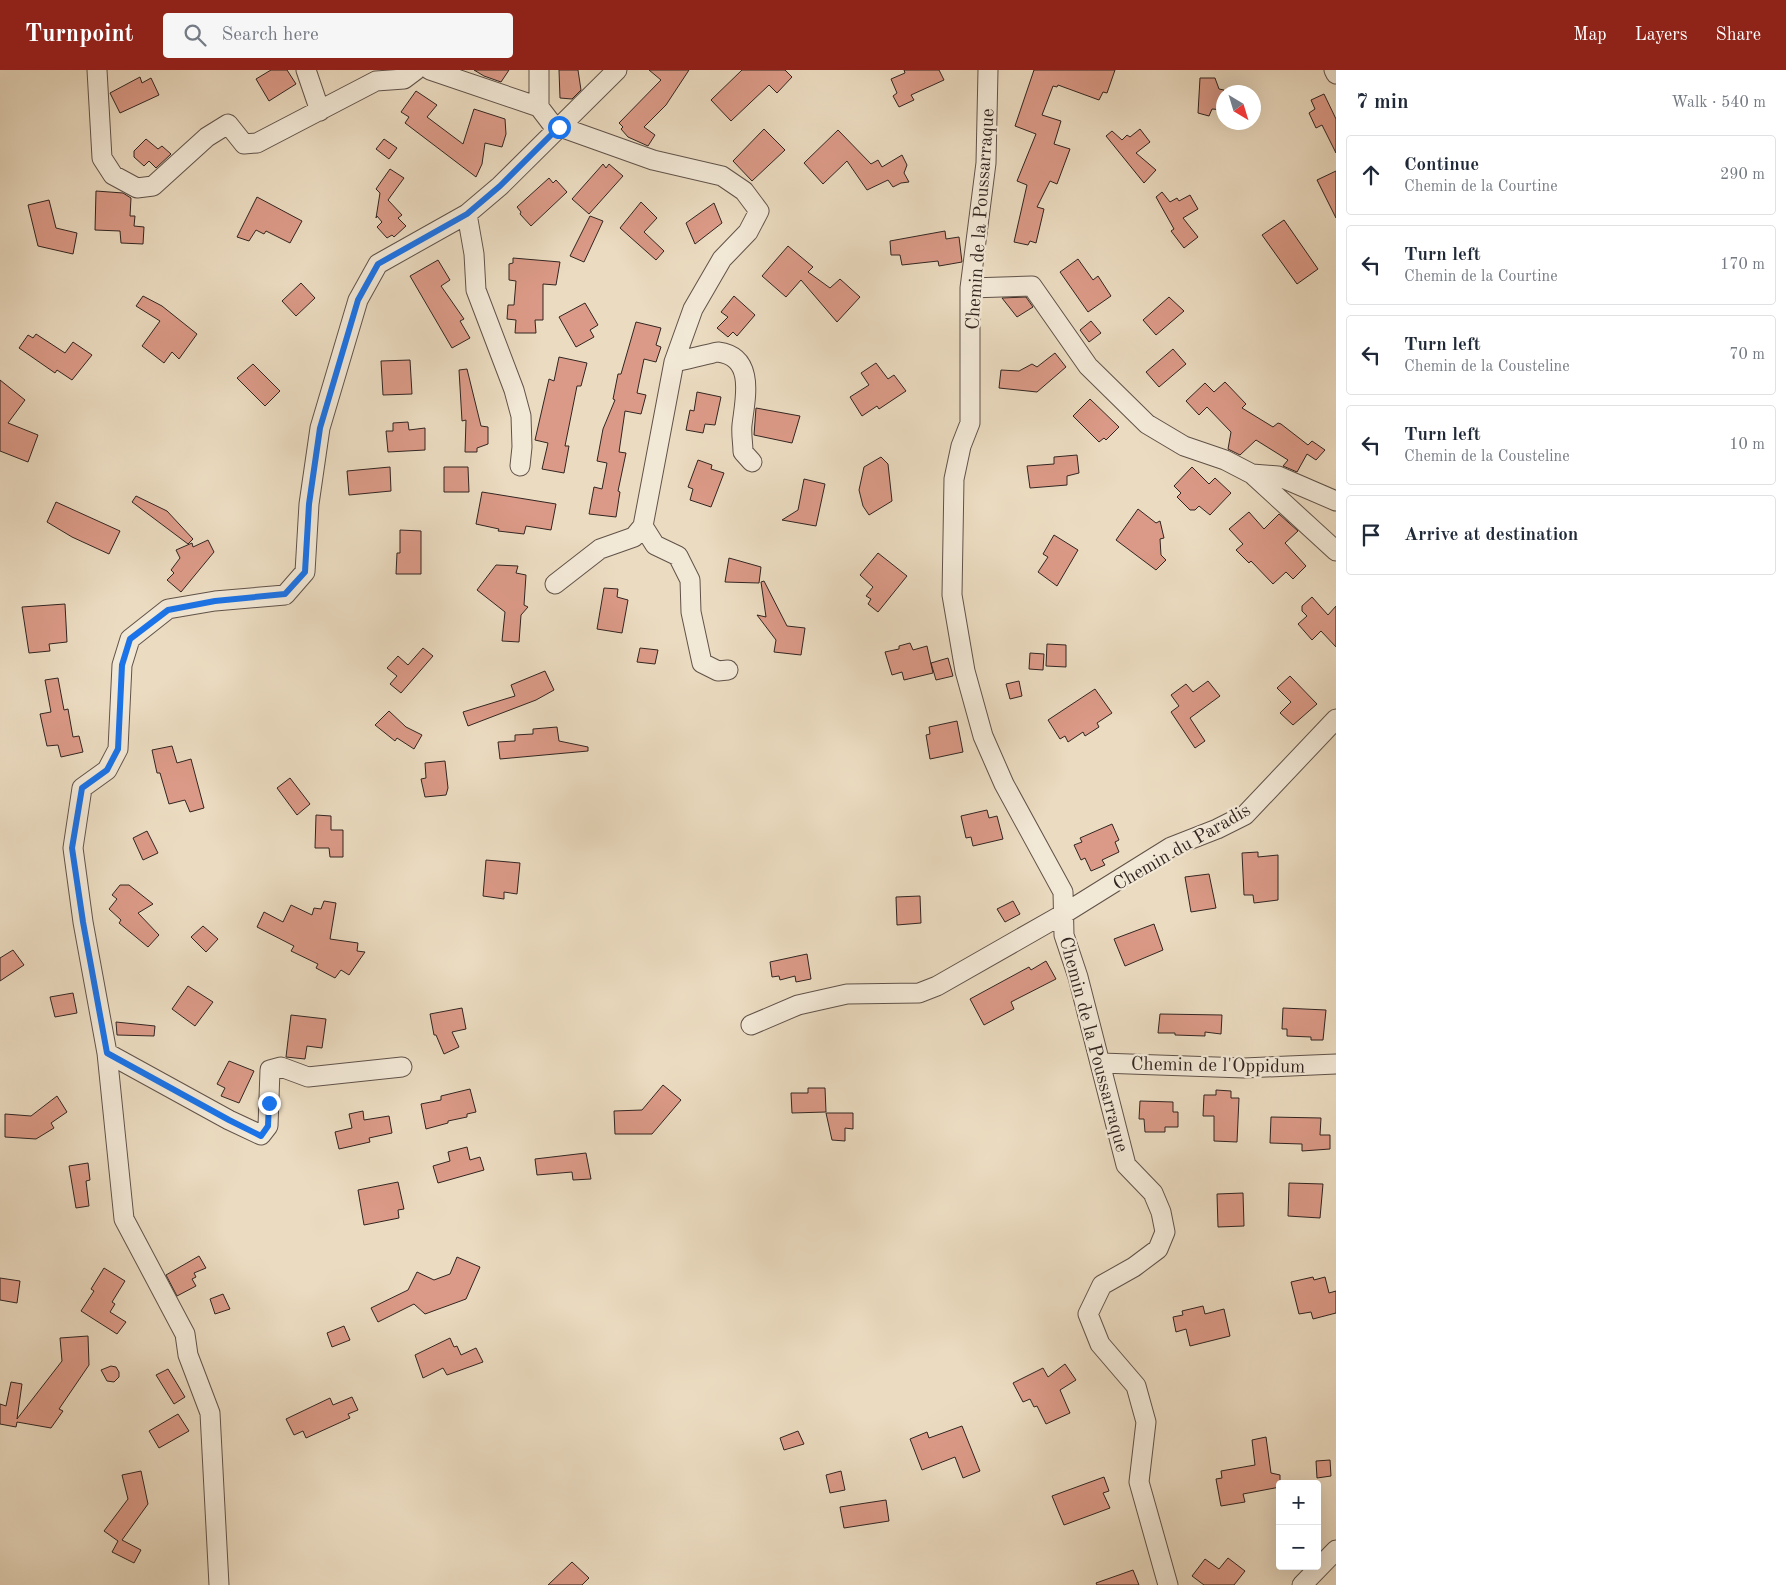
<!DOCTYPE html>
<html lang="en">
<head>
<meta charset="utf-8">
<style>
  :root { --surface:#fff; --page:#f6f6f7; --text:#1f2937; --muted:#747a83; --line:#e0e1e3; --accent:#8f2418 }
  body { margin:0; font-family:"Old Standard TT",serif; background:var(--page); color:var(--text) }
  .controls { position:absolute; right:15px; bottom:15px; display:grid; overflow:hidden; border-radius:5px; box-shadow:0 5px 20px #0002 }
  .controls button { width:45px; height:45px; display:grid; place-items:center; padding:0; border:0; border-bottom:1px solid var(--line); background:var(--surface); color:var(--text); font:25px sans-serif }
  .compass { position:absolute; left:1216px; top:15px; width:45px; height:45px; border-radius:50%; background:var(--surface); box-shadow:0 5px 20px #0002; rotate:142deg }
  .stop { position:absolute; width:15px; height:15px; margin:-11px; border:4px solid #1a73e8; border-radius:50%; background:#fff }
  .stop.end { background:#1a73e8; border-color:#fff; box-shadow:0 1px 5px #0008 }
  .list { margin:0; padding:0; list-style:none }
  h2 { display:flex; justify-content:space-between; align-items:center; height:65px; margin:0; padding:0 20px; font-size:21px }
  h2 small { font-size:16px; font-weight:400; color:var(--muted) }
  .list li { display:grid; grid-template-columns:32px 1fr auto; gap:15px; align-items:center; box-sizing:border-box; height:80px; margin:0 10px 10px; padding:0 10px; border:1px solid var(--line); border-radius:5px }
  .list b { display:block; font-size:19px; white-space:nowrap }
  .list p { margin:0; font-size:16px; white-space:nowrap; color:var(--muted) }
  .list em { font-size:16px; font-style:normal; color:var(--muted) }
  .icon { flex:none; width:28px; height:28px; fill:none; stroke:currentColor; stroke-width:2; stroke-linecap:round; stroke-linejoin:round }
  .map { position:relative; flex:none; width:1336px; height:1515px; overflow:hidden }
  header { display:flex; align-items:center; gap:30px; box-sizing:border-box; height:70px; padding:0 25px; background:var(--accent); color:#fff }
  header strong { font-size:24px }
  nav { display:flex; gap:28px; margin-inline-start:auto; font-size:18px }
  .search { width:350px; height:45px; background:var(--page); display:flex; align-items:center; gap:12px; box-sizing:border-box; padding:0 18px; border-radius:5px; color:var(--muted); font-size:19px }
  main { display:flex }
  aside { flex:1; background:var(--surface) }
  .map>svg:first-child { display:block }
  .building { fill:#db9a87; stroke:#322521 }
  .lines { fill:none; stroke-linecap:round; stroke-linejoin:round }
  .minor-casing { stroke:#605249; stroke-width:21 }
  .minor { stroke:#f2e8d6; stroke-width:19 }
  .route { stroke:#1a73e8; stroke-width:6 }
  .labels { text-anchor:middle; stroke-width:4.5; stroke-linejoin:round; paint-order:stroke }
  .street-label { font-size:19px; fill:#322521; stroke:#f2e8d6 }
</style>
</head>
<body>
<header>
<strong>Turnpoint</strong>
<div class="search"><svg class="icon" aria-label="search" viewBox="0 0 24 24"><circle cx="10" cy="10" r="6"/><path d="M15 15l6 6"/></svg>Search here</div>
<nav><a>Map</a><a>Layers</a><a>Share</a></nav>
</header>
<main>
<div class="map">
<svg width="1336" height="1515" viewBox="0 0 1336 1515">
  <rect width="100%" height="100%" fill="#ebdbc0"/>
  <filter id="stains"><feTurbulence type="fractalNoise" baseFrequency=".004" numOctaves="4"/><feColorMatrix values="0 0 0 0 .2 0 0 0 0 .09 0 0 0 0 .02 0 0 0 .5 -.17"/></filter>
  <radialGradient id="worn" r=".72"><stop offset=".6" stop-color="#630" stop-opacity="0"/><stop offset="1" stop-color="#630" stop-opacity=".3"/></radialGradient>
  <path class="building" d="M271 0H287L296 14 269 31 256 9Z
    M474 0H509L501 12 484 6Z
    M559 0H578L581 20 572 29 560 28Z
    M649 0H689L666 35 644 57 655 65 648 76 628 67 621 59 623 57 619 53 661 10Z
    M742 0H785L792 7 777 23 769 15 731 51 711 30Z
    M904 0H939L944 10 911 25 914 30 899 37 893 26 897 23 891 9 905 3Z
    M1034 0H1115L1107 23 1103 22 1099 30 1058 15 1057 17 1053 16 1042 45 1061 51 1054 74 1070 79 1057 114 1050 111 1037 137 1044 139 1036 173 1030 171 1028 175 1014 172 1027 115 1017 111 1036 64 1015 56Z
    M140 7 142 13 151 8 159 25 120 43 110 23Z
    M1200 8H1215L1219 19 1224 20V40L1212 39 1209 46 1198 43Z
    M416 21 437 35 427 47 463 74 474 39 505 49 506 64 502 77 485 73 482 94 476 107 405 53 409 47 401 42Z
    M1324 24 1336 49V83L1322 55 1316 58 1309 43 1315 39 1311 30Z
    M764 59 785 80 752 111 733 91Z
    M1140 59 1150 72 1136 83 1156 100 1144 113 1106 66 1112 61 1122 70 1127 65 1130 67Z
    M838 60 871 94 878 90 882 97 902 85 907 95 904 103 909 112 901 113 893 117 888 110 867 120 847 91 823 114 804 93Z
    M146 69 158 79 162 76 171 84 156 98 149 91 144 96 134 87V81Z
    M384 69 397 78 389 89 376 79Z
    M603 94 606 98 609 94 623 106 589 144 572 129Z
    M390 99 404 108 388 130 402 145 398 148 406 156 394 167 392 165 387 168 377 157 382 152 377 146 376 148 380 123 376 119Z
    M1336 101V148L1317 110Z
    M549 108 553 113 556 110 567 122 531 156 520 144 521 142 517 137Z
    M96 121 123 123 131 128 130 146H135L134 156 144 157 143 174 121 173 120 161 95 160Z
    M1162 122 1170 132 1177 128 1179 131 1190 125 1198 139 1183 148 1198 167 1184 178 1171 161 1174 159 1156 127Z
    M257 127 302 151 290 173 266 161 264 164 256 160 249 171 237 167Z
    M49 130 56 158 77 163 73 184 38 176 28 135Z
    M641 132 657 148 644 162 664 181 656 190 620 158Z
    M714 133 722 153 695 174 686 153Z
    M590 146 603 151 584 192 570 186Z
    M1284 150 1318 199 1297 214 1262 165Z
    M945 161 946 169 959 167 962 192 939 196 938 191 902 195 900 185H891L890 171Z
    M788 176 813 197 808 202 830 218 840 209 860 227 837 252 801 210 786 227 762 206Z
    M513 188 560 192 556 215 543 214V250H535L536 263H515L516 250 507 249 508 235H514L516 211 509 210V194L513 193Z
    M1078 189 1093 210 1098 206 1111 226 1088 242 1060 202Z
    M438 190 450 210 441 216 464 249 460 251 470 268 452 278 410 206Z
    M301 213 315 228 296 246 282 231Z
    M143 226 162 236 197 264 179 289 172 282 164 293 142 276 160 251 136 236Z
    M734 226 755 245 737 266 733 262 728 267 717 258 728 247 721 242Z
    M1026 227 1033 237 1017 247 1002 228Z
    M1169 227 1184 241 1156 265 1143 250Z
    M585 233 598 255 590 260 594 267 576 277 559 247Z
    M1091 251 1101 263 1089 272 1080 260Z
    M636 252 661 258 656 275 661 277 656 292 644 289 637 323 646 325 641 344 625 341 619 382 626 383 618 421 620 422 616 447 589 444 594 417 602 419 607 393 597 391 603 359 615 330 613 329 618 304H621Z
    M36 264 65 283 73 272 92 285 72 310 57 300 55 303 19 278 28 265 33 268Z
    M1173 279 1186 294 1159 317 1146 302Z
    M1055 283 1066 297 1037 322 999 318 1001 300 1019 301 1032 294 1037 297Z
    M559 287 587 293 581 316H577L565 376H569L564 403 542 399 548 373 535 370 549 309 554 311Z
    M410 290 412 324 383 325 381 291Z
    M876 293 888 309 894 305 906 321 879 339 877 336 862 346 850 327 869 315 861 303Z
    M253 294 280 321 265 336 237 308Z
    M467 299 481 356 488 357V374L477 378V382H465L466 350 462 351 459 300Z
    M0 310 25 330 8 353 38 365 28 392 0 381Z
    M1225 312 1246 334 1242 338 1273 357 1278 353 1281 354 1308 375 1312 371 1325 380 1316 390 1307 384 1297 402 1283 396 1288 390 1256 370 1240 385 1228 379 1231 362 1207 337 1199 345 1186 331 1205 313 1214 322Z
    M697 322 721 327 715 355 705 354 703 363 686 360 690 340 694 341Z
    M1090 329 1119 357 1106 370 1104 368 1099 372 1073 346Z
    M756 338 800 346 792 373 754 365Z
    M408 352 409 360 425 358V380L388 382 386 361H393V353Z
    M1077 385 1079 403 1067 406V415L1030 418 1027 396 1054 394V387Z
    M881 387 888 394 892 431 869 445 863 436 859 420 864 397Z
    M698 390 712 395 711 399 724 403 711 437 690 430 693 419 688 417Z
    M390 397 391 421 349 425 347 401Z
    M444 397H468L469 422H444Z
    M1192 397 1209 414 1215 408 1231 423 1210 445 1199 436 1195 440H1190L1177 427 1181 423 1174 416Z
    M804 409 825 414 816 456 782 450 798 440Z
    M482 422 556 434 551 460 526 456 524 464 498 461 499 459 476 454Z
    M136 426 167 441 193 469 188 474 132 432Z
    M56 432 120 461 109 484 72 467 47 452Z
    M1138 439 1156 453 1160 451 1164 468 1160 469 1161 485 1166 490 1156 500 1116 470Z
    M1249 442 1264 459 1279 444 1298 461 1285 473 1306 496 1293 509 1286 502 1273 514 1251 491 1249 493 1236 480 1243 474 1229 459Z
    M400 460 421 461V504H396L397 483H400Z
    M1054 465 1078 480 1057 516 1038 502 1048 487 1043 484Z
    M208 470 214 482 181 522 167 510 174 503 171 500 180 488 176 480 192 473 193 477Z
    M878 483 907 506 878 542 868 534 871 529 866 526 873 517 860 505Z
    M729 488 761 497 759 513 725 512Z
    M496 495 518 496 516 503 526 505 524 535 528 537 521 545 519 572 502 571 505 542 477 520Z
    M764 511 787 556 805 558 801 585 774 582 776 570 757 545 766 547 761 512Z
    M604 518 618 519 617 527 628 530 622 563 597 559Z
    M1312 527 1328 545 1336 536V577L1321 561 1312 570 1298 554 1307 546 1302 541V536Z
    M65 534 67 572 49 574 50 581 29 583 22 537Z
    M910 573 913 580 927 576 933 603 904 610 902 602 892 605 885 582 899 579V576Z
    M1047 574 1066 575V597L1046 596Z
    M423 578 433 586 401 623 390 614 397 606 387 598 398 586 408 595Z
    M640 578 658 580 655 594 637 592Z
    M1030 583 1044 584 1043 600 1029 599Z
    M948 588 953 606 936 610 931 593Z
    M545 601 554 620 536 630 468 656 463 642 515 626 511 615Z
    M1290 606 1317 634 1293 655 1280 643 1291 632 1277 618Z
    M58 608 64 640 68 639 73 667 79 666 83 682 61 687 58 675 47 676 40 644 51 642 45 610Z
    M1019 611 1022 626 1010 629 1006 614Z
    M1208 611 1220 626 1190 648 1205 671 1195 678 1171 642 1179 636 1171 625 1186 614 1193 622Z
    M1095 619 1112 643 1097 653 1099 657 1085 666 1083 662 1068 672 1065 666 1060 669 1048 650Z
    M389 641 406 657 422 665 414 679 397 668 395 671 375 655Z
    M957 651 963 682 930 689 926 665 930 664 929 657Z
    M557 657 559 671 588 677V681L500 689 498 672 515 671V665L533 664V659Z
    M172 676 177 693 191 689 204 738 190 742 185 730 169 734 160 703H157L152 680Z
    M445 691 448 718 446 725 425 727 421 709 426 708 425 693Z
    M290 708 310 734 297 745 277 718Z
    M987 740 989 748 997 746 1003 769 973 776 971 767 966 768 961 746Z
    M316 745 331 746V760H343V787H330L329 778H315Z
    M1112 754 1119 770 1115 772 1119 782 1102 790 1105 795 1091 801 1085 788 1081 790 1074 775 1082 772 1080 768Z
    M147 761 158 783 143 790 133 768Z
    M1258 782V787L1278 785V830L1254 833 1253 825H1244L1242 783Z
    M486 790 520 793 517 824 504 822V829L483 826Z
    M1209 804 1216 838 1191 842 1185 807Z
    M120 815H129L153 834 138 843 159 865 148 877 119 853 121 850 109 839 117 829 112 825Z
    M920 826 921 853 897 855 896 827Z
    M324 831 336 833 330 869 358 873 357 881 365 882 349 905 341 900 335 908 316 898 318 894 291 881 294 876 257 857 264 842 283 852 291 835 312 845 314 838 321 839Z
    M1013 831 1020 844 1005 852 997 839Z
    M1154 854 1163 880 1125 896 1114 869Z
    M203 856 218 869 206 882 191 867Z
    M13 880 24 895 0 911V888Z
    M807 884 811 909 796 912 795 906 780 910 779 906 772 907 770 892Z
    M1046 891 1056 909 1011 932 1014 939 984 955 970 929 1029 897 1031 900Z
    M188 916 213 932 195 956 172 939Z
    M73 923 77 943 55 947 50 927Z
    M462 938 466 959 452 962 459 977 444 984 436 965H434L430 944Z
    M1283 938 1326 940 1323 970H1311V967L1287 966V959H1282Z
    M1160 944 1222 945 1221 964 1205 962V966L1175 965V963H1158Z
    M291 945 326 949 322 978 307 976 305 989 286 987Z
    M116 952 155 956 154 966 117 965Z
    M229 991 254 1001 239 1033 221 1026 225 1018 217 1014Z
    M663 1015 681 1030 652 1064H615L614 1041 642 1040Z
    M808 1018H825L826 1042 792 1043 791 1023H808Z
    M470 1019 476 1042 467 1044V1047L448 1051V1053L426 1059 421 1034 441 1030V1026Z
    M1216 1020 1231 1021V1028H1239L1237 1072 1214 1071V1046H1203L1204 1025H1216Z
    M57 1026 67 1042 51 1053 54 1058 36 1069 5 1067V1044L31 1046Z
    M1140 1031 1173 1032V1042H1178V1057H1165V1062H1145L1144 1049H1139Z
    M363 1041 364 1050 389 1046 392 1063 369 1068 370 1072 339 1079 335 1062 352 1058 349 1044Z
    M826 1043H853V1059L845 1058V1071L832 1070Z
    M1271 1047 1321 1048 1320 1065H1330V1079L1302 1081V1074L1270 1073Z
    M467 1077 470 1090 480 1087 484 1100 438 1113 433 1096 450 1091 448 1082Z
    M586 1083 591 1109 573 1110 572 1102 537 1105 535 1089Z
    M88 1093 90 1110 86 1111 89 1136 76 1138 69 1096Z
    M398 1112 404 1139 398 1140 399 1148 364 1155 358 1120Z
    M1289 1113 1323 1114 1320 1148 1288 1146Z
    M1243 1123 1244 1156 1218 1157 1217 1124Z
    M199 1186 206 1198 194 1203 196 1207 192 1209 196 1216 177 1226 166 1205Z
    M457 1187 480 1197 466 1229 425 1244 414 1234 378 1252 371 1238 408 1220 417 1202 434 1210 450 1204Z
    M104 1198 125 1211 112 1232 115 1234 110 1242 126 1252 117 1264 81 1241 94 1221 91 1219Z
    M1313 1207 1314 1210 1325 1207 1329 1223 1336 1221V1243L1313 1249 1311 1242 1299 1244 1291 1212Z
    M0 1208 20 1211 17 1233 0 1230Z
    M223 1224 230 1239 215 1244 210 1229Z
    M1203 1236 1205 1244 1224 1239 1230 1266 1190 1276 1186 1259 1176 1262 1173 1247 1183 1245 1182 1241Z
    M344 1256 350 1270 332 1277 327 1263Z
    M88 1266 89 1295 59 1339 63 1341 51 1358 17 1352 16 1357 0 1354V1334L6 1336 11 1312 22 1314 17 1349 62 1291 60 1268Z
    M450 1268 454 1277 457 1276 461 1285 476 1278 483 1292 447 1305 443 1298 423 1308 415 1285Z
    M1065 1294 1076 1310 1060 1320 1070 1343 1046 1354 1037 1336 1034 1337 1030 1329 1023 1332 1013 1313 1043 1298 1048 1307Z
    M111 1296 116 1297 119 1302V1307L114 1312 107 1311 101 1300Z
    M168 1299 185 1327 174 1334 156 1305Z
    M352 1327 358 1340 348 1344 350 1348 306 1368 303 1361 294 1365 286 1349 330 1328 333 1335Z
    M178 1344 189 1361 159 1378 149 1361Z
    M962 1356 980 1401 963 1408 955 1387 922 1400 910 1369 927 1362 929 1368Z
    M798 1361 804 1374 784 1380 780 1368Z
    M1266 1367 1271 1403 1280 1405V1417L1243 1424 1245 1432 1221 1436 1216 1409 1222 1408 1221 1401 1255 1395 1252 1370Z
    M1330 1390 1331 1406 1317 1408 1316 1391Z
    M141 1401 148 1434 122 1470 141 1480 134 1493 112 1482 118 1471 104 1461 128 1429 122 1405Z
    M841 1401 845 1420 830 1423 826 1405Z
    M1104 1407 1109 1421 1103 1423 1110 1438 1064 1455 1052 1426Z
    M886 1430 889 1451 844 1458 840 1437Z
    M1228 1488 1245 1501 1234 1515H1204L1192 1506 1205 1489 1219 1499Z
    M572 1492 589 1508 582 1515H548Z
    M1133 1500 1139 1515H1097L1096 1513Z"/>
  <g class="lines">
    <g class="minor-casing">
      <path id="minor" d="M97 0 102 88 113 105 137 118 153 116 207 67 228 54 244 74 257 73 376 11 404 9 416 0
        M306 0 320 41
        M430 0 539 37
        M539 0V37L552 54 653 90 722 106 744 121 759 141 748 162 722 189 693 239 674 292 643 456 655 475 678 486 690 510 691 542 702 593 718 601 728 600
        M988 0 986 93 970 218V353L961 376 954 409 952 525 965 601 983 666 1004 714 1063 822 1064 865 1078 907 1126 1095 1153 1123 1161 1142 1165 1162 1158 1179 1134 1197 1102 1215 1088 1244 1100 1274 1136 1316 1146 1352 1139 1412 1168 1515
        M1334 0 1336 4
        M467 144 474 184 476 220 514 320 521 346 522 377 520 396
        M970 218 1032 216 1088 296 1147 354 1184 376 1225 390 1252 404 1336 481
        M674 292C681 291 716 282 718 282 756 287 745 329 742 355 741 364 743 373 743 382L752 392
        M1252 404 1278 406 1336 431
        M555 514 600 479 634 467 643 456
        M751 955 798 935 847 924 919 923 937 916 1065 843 1171 777 1217 759 1245 745 1336 649
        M107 983 229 1050 261 1065 268 1056 270 1000 281 997 308 1007 402 997
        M1101 993 1244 998 1336 994
        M219 1515 210 1343 188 1285 185 1264 124 1149 107 983 83 852 73 778 82 718 107 700 118 679 122 595 130 569 168 539 215 531 285 525 305 502 309 434 320 358 358 230 378 194 467 144 500 116 617 0
        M1302 1515 1336 1480"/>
    </g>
    <use href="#minor" class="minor"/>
  </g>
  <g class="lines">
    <path class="route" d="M269 1033 268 1056 261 1066 229 1050 107 983 83 852 72 778 82 718 107 700 118 679 122 595 130 569 168 540 215 531 285 524 305 502 309 434 320 358 358 230 378 194 467 144 500 116 559 57"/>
  </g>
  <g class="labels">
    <g class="street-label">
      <text transform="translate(979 149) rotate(-86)" y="7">Chemin de la Poussarraque</text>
      <text transform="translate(1181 776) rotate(-30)" y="7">Chemin du Paradis</text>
      <text transform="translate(1095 974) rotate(75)" y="7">Chemin de la Poussarraque</text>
      <text transform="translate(1218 994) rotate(1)" y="7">Chemin de l'Oppidum</text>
    </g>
  </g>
  <rect width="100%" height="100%" filter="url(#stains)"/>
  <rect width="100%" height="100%" fill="url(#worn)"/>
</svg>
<div class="controls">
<button>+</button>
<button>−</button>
</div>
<svg class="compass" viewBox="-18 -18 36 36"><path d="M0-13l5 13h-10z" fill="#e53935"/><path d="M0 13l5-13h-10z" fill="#747a83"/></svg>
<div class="stop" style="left:559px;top:57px"></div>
<div class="stop end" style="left:269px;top:1033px"></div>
</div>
<aside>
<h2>7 min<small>Walk · 540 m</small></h2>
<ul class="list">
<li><svg class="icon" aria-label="ahead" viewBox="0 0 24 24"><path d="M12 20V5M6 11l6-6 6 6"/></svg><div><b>Continue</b><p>Chemin de la Courtine</p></div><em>290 m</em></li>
<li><svg class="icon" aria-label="left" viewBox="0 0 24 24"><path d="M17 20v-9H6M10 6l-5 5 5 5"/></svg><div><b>Turn left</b><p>Chemin de la Courtine</p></div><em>170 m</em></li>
<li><svg class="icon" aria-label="left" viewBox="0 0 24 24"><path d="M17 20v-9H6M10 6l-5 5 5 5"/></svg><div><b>Turn left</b><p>Chemin de la Cousteline</p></div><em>70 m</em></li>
<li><svg class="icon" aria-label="left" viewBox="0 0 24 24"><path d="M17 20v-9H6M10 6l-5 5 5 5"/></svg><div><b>Turn left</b><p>Chemin de la Cousteline</p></div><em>10 m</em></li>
<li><svg class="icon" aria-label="arrive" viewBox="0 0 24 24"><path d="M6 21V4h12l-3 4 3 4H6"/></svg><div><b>Arrive at destination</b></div></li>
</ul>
</aside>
</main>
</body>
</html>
